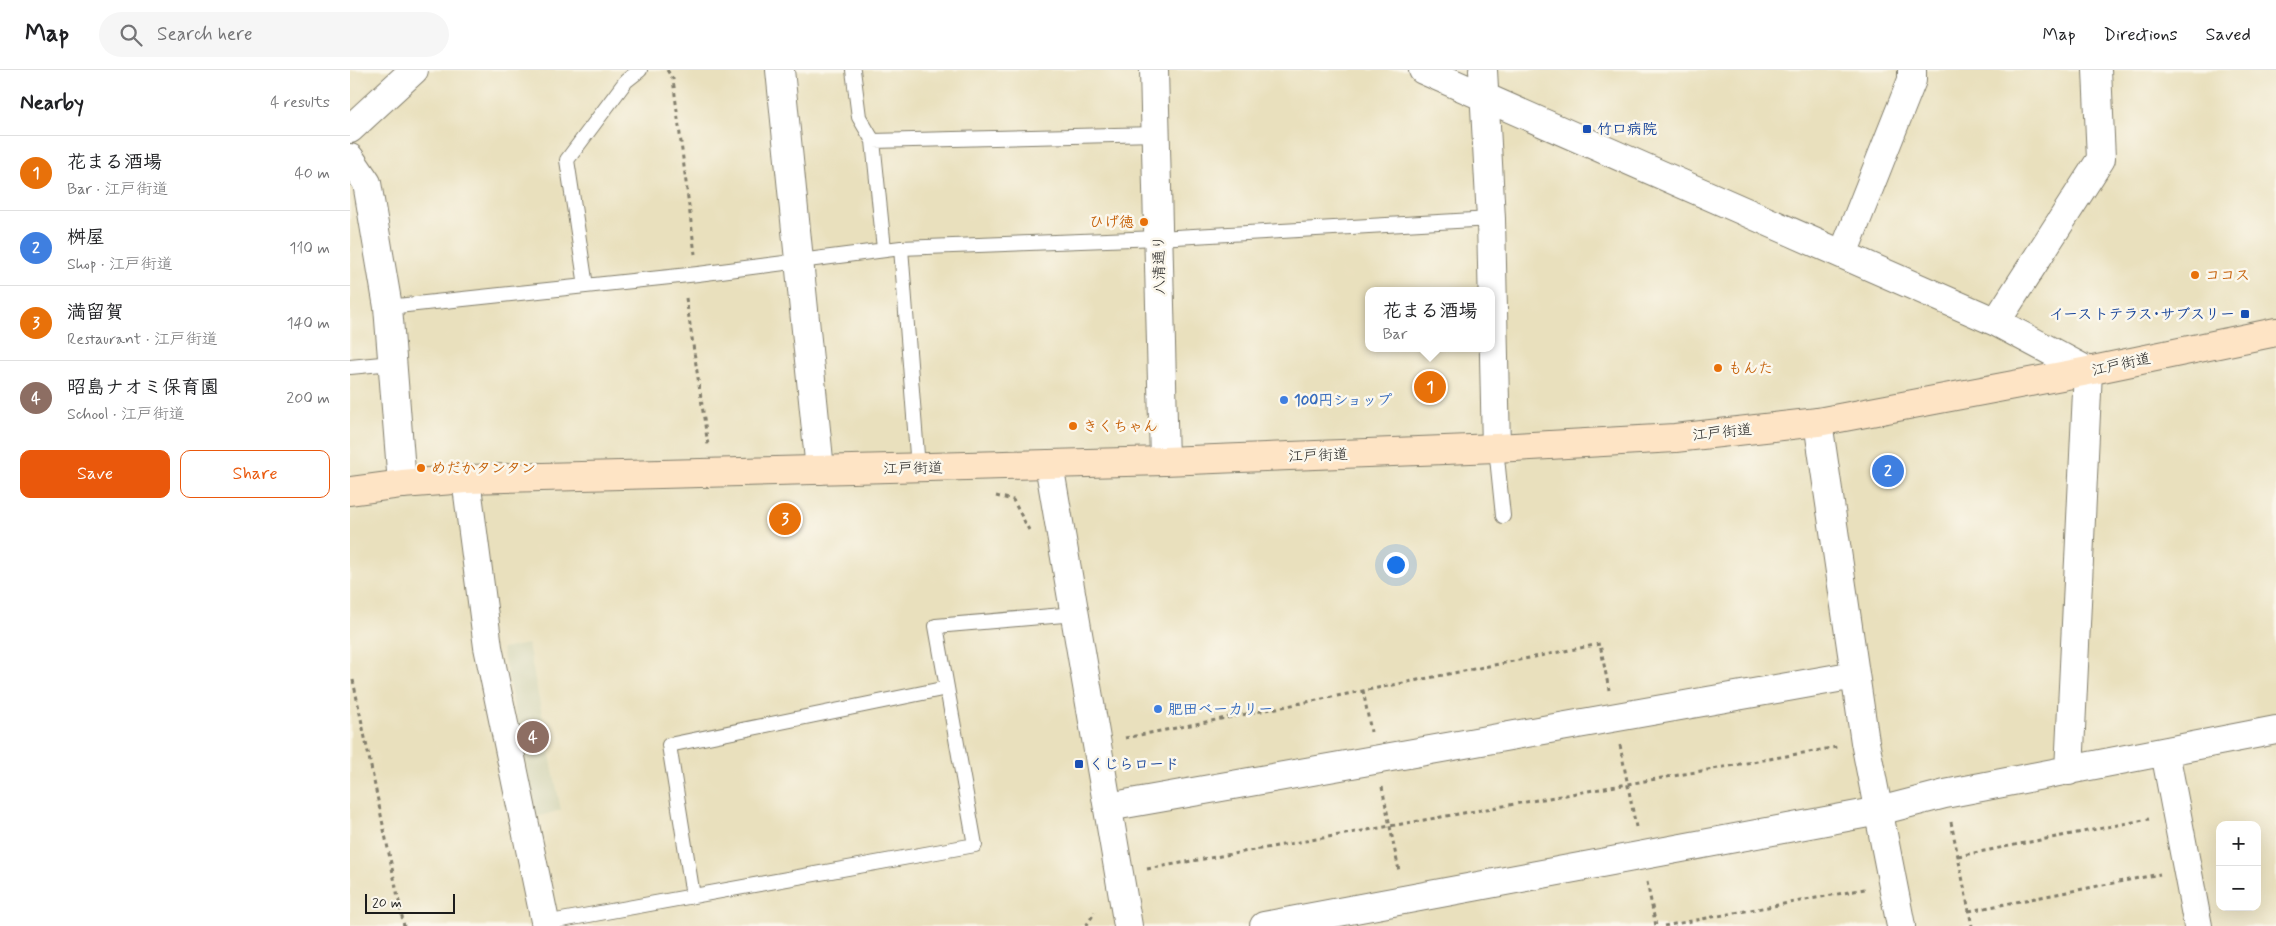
<!DOCTYPE html>
<html lang="en">
<head>
<meta charset="utf-8">
<style>
  :root { --surface:#fff; --page:#f6f6f6; --text:#202124; --muted:#757577; --line:#e0e0e0; --accent:#ea580c }
  body { margin:0; font-family:Mynerve,"Klee One",sans-serif; background:var(--page); color:var(--text) }
  .controls { position:absolute; right:15px; bottom:15px; display:grid; overflow:hidden; border-radius:10px; box-shadow:0 5px 20px #0002 }
  .controls button { width:45px; height:45px; display:grid; place-items:center; padding:0; border:0; border-bottom:1px solid var(--line); background:var(--surface); color:var(--text); font:25px sans-serif }
  .scale { position:absolute; left:15px; bottom:12px; width:90px; box-sizing:border-box; padding-left:5px; border:2px solid #1c1c1c; border-top:0; font-size:14px; line-height:18px; white-space:nowrap; color:#1c1c1c; -webkit-text-stroke:4px #fbf7ec; paint-order:stroke }
  .you { position:absolute; left:1045px; top:494px; width:18px; height:18px; margin:-12px; border:4px solid #fff; border-radius:50%; background:#1a73e8; box-shadow:0 0 0 8px #1a73e833 }
  .badge { display:grid; place-items:center; width:32px; height:32px; border-radius:50%; background:var(--accent); color:#fff; font-size:16px; font-weight:700 }
  .pin { position:absolute; translate:-50% -50%; border:2px solid #fff; box-shadow:0 1px 5px #0006 }
  .popup { position:absolute; left:1015px; top:217px; width:130px; height:65px; box-sizing:border-box; display:grid; place-content:center; border-radius:10px; background:var(--surface); filter:drop-shadow(0 1px 4px #0005); font-size:16px; white-space:nowrap; color:var(--muted) }
  .popup b { font-size:19px; color:var(--text) }
  .popup::after { content:''; position:absolute; left:50%; top:100%; margin-left:-10px; border:10px solid transparent; border-top-color:var(--surface) }
  .list { margin:0; padding:0; list-style:none }
  h2 { display:flex; justify-content:space-between; align-items:center; height:65px; margin:0; padding:0 20px; font-size:21px }
  h2 small { font-size:16px; font-weight:400; color:var(--muted) }
  .list li { display:grid; grid-template-columns:32px 1fr auto; gap:15px; align-items:center; box-sizing:border-box; height:75px; padding:0 20px; border-top:1px solid var(--line) }
  .list b { display:block; font-size:19px; white-space:nowrap }
  .list p { margin:0; font-size:16px; white-space:nowrap; color:var(--muted) }
  .list em { font-size:16px; font-style:normal; color:var(--muted) }
  .actions { display:flex; gap:10px; padding:15px 20px }
  .actions a { flex:1; padding:11px 0; border:1px solid var(--accent); border-radius:10px; text-align:center; font-size:18px; color:var(--accent) }
  .actions .main { background:var(--accent); color:#fff }
  .icon { flex:none; width:28px; height:28px; fill:none; stroke:currentColor; stroke-width:2; stroke-linecap:round; stroke-linejoin:round }
  .map { position:relative; flex:none; width:1926px; height:856px; overflow:hidden }
  header { display:flex; align-items:center; gap:30px; box-sizing:border-box; height:70px; padding:0 25px; background:var(--surface); border-bottom:1px solid var(--line) }
  header strong { font-size:24px }
  nav { display:flex; gap:28px; margin-inline-start:auto; font-size:18px }
  .search { width:350px; height:45px; background:var(--page); display:flex; align-items:center; gap:12px; box-sizing:border-box; padding:0 18px; border-radius:28px; color:var(--muted); font-size:19px }
  main { display:flex }
  aside { flex:1; background:var(--surface) }
  .map>svg:first-child { display:block }
  .built { fill:#d5d6b6 }
  .lines { fill:none; stroke-linecap:round; stroke-linejoin:round }
  .service-casing { stroke:#827e6c; stroke-width:16 }
  .minor-casing { stroke:#827e6c; stroke-width:30 }
  .tertiary-casing { stroke:#827e6c; stroke-width:30 }
  .secondary-casing { stroke:#827e6c; stroke-width:30 }
  .path { stroke:#827e6c; stroke-width:3; stroke-dasharray:4 4; stroke-linecap:butt }
  .service { stroke:#fff; stroke-width:14 }
  .minor { stroke:#fff; stroke-width:28 }
  .tertiary { stroke:#fff; stroke-width:28 }
  .secondary { stroke:#fee4c5; stroke-width:28 }
  .transit-dot { fill:#1a4fb4; stroke:#fbf7ec; stroke-width:2 }
  .food-dot { fill:#e8710a; stroke:#fbf7ec; stroke-width:2 }
  .shop-dot { fill:#3f7fe0; stroke:#fbf7ec; stroke-width:2 }
  .labels { text-anchor:middle; stroke-width:5; stroke-linejoin:round; paint-order:stroke }
  .transit-label { font-size:15px; font-weight:bold; fill:#164399; stroke:#fbf7ec; text-anchor:start }
  .food-label { font-size:15px; font-weight:bold; fill:#c56008; stroke:#fbf7ec; text-anchor:start }
  .street-label { font-size:15px; fill:#1c1c1c; stroke:#fbf7ec }
  .shop-label { font-size:15px; font-weight:bold; fill:#366cbe; stroke:#fbf7ec; text-anchor:start }
</style>
</head>
<body>
<header>
<strong>Map</strong>
<div class="search"><svg class="icon" aria-label="search" viewBox="0 0 24 24"><circle cx="10" cy="10" r="6"/><path d="M15 15l6 6"/></svg>Search here</div>
<nav><a>Map</a><a>Directions</a><a>Saved</a></nav>
</header>
<main>
<aside>
<h2>Nearby<small>4 results</small></h2>
<ul class="list">
<li><span class="badge" style="background:#e8710a">1</span><div><b>花まる酒場</b><p>Bar · 江戸街道</p></div><em>40 m</em></li>
<li><span class="badge" style="background:#3f7fe0">2</span><div><b>桝屋</b><p>Shop · 江戸街道</p></div><em>110 m</em></li>
<li><span class="badge" style="background:#e8710a">3</span><div><b>満留賀</b><p>Restaurant · 江戸街道</p></div><em>140 m</em></li>
<li><span class="badge" style="background:#8d6e63">4</span><div><b>昭島ナオミ保育園</b><p>School · 江戸街道</p></div><em>200 m</em></li>
</ul>
<div class="actions"><a class="main">Save</a><a>Share</a></div>
</aside>
<div class="map">
<svg width="1926" height="856" viewBox="0 0 1926 856">
  <rect width="100%" height="100%" fill="#fbf7ec"/>
  <filter id="ink" filterUnits="userSpaceOnUse"><feTurbulence type="fractalNoise" baseFrequency=".02" numOctaves="2"/><feDisplacementMap in="SourceGraphic" scale="10" xChannelSelector="R" yChannelSelector="G"/><feConvolveMatrix kernelMatrix="1 2 1 2 8 2 1 2 1" color-interpolation-filters="sRGB"/></filter>
  <filter id="wash" filterUnits="userSpaceOnUse"><feTurbulence type="fractalNoise" baseFrequency=".0096" numOctaves="4" result="noise"/><feDisplacementMap in="SourceGraphic" scale="20" xChannelSelector="R" yChannelSelector="G"/><feGaussianBlur stdDeviation="1.12" result="paint"/><feColorMatrix in="noise" values="0 0 0 0 0 0 0 0 0 0 0 0 0 0 0 0 0 1.4 0 .05"/><feComposite in="paint" operator="in"/></filter>
  <g filter="url(#wash)">
    <rect width="100%" height="100%" fill="#e9e0bd"/>
    <path class="built" d="M178 574 211 740 187 747 152 579Z"/>
  </g>
  <g filter="url(#ink)">
    <g class="lines">
      <g class="service-casing">
        <path id="service" d="M503 0 509 47 523 71 534 179
          M523 71 806 64
          M551 178 568 398
          M236 216 217 90 276 11 290 0
          M38 237 348 204 551 178 808 168 1141 149
          M0 297 42 293
          M1146 378 1153 446
          M343 826 319 675 597 618
          M195 853 625 775 586 556 725 544"/>
      </g>
      <g class="minor-casing">
        <path id="minor" d="M430 0 470 400
          M804 0 814 391
          M1073 0 1646 252 1738 301 1719 701
          M1133 0 1141 149 1146 378
          M0 59 64 0
          M0 88 17 113 38 237 52 414
          M1493 184 1562 10V0
          M1646 252 1751 89 1747 0
          M1468 352 1515 672 1551 856
          M116 409 138 577 196 856
          M1815 682 1848 856
          M758 737 1505 605
          M914 856 1529 741 1595 724 1926 660"/>
      </g>
      <g class="tertiary-casing">
        <path id="tertiary" d="M699 394 778 856"/>
      </g>
      <g class="secondary-casing">
        <path id="secondary" d="M0 421 52 414 116 409 814 391 1146 378 1325 368 1468 352 1738 301 1926 262"/>
      </g>
      <path class="path" d="M317 0 323 9 345 184
        M336 228 358 375
        M646 426 663 430 679 460
        M3 610 54 856
        M1013 620 1021 662
        M775 668 1250 574 1259 620
        M1270 675 1286 757
        M1032 717 1049 801
        M1601 752 1622 856
        M1608 786 1799 749
        M797 799 1487 677
        M1297 812 1306 856
        M1619 841 1810 804
        M736 856 745 842
        M1314 856 1515 819"/>
      <use href="#service" class="service"/>
      <use href="#minor" class="minor"/>
      <use href="#tertiary" class="tertiary"/>
      <use href="#secondary" class="secondary"/>
    </g>
  </g>
  <g class="transit-dot">
    <rect x="1232" y="54" width="10" height="10" rx="2.5"/>
    <rect x="1890" y="239" width="10" height="10" rx="2.5"/>
    <rect x="724" y="689" width="10" height="10" rx="2.5"/>
  </g>
  <g class="food-dot">
    <circle cx="794" cy="152" r="5"/>
    <circle cx="1845" cy="205" r="5"/>
    <circle cx="1368" cy="298" r="5"/>
    <circle cx="723" cy="356" r="5"/>
    <circle cx="71" cy="398" r="5"/>
  </g>
  <g class="shop-dot">
    <circle cx="934" cy="330" r="5"/>
    <circle cx="808" cy="639" r="5"/>
  </g>
  <g class="labels">
    <g class="transit-label">
      <text x="1247" y="64">竹口病院</text>
      <text x="1885" y="249" text-anchor="end">イーストテラス･サブスリー</text>
      <text x="739" y="699">くじらロード</text>
    </g>
    <g class="food-label">
      <text x="784" y="157" text-anchor="end">ひげ徳</text>
      <text x="1855" y="210">ココス</text>
      <text x="1378" y="303">もんた</text>
      <text x="733" y="361">きくちゃん</text>
      <text x="81" y="403">めだかタンタン</text>
    </g>
    <g class="street-label">
      <text transform="translate(809 195) rotate(-91)" y="5">八清通り</text>
      <text transform="translate(1771 294) rotate(-12)" y="5">江戸街道</text>
      <text transform="translate(1372 362) rotate(-6)" y="5">江戸街道</text>
      <text transform="translate(968 385) rotate(-2)" y="5">江戸街道</text>
      <text transform="translate(563 398) rotate(-1)" y="5">江戸街道</text>
    </g>
    <g class="shop-label">
      <text x="944" y="335">100円ショップ</text>
      <text x="818" y="644">肥田ベーカリー</text>
    </g>
  </g>
</svg>
<div class="controls">
<button>+</button>
<button>−</button>
</div>
<div class="scale">20 m</div>
<div class="you"></div>
<div class="pin badge" style="left:1080px;top:317px;background:#e8710a">1</div>
<div class="popup"><b>花まる酒場</b>Bar</div>
<div class="pin badge" style="left:1538px;top:401px;background:#3f7fe0">2</div>
<div class="pin badge" style="left:435px;top:449px;background:#e8710a">3</div>
<div class="pin badge" style="left:183px;top:667px;background:#8d6e63">4</div>
</div>
</main>
</body>
</html>
